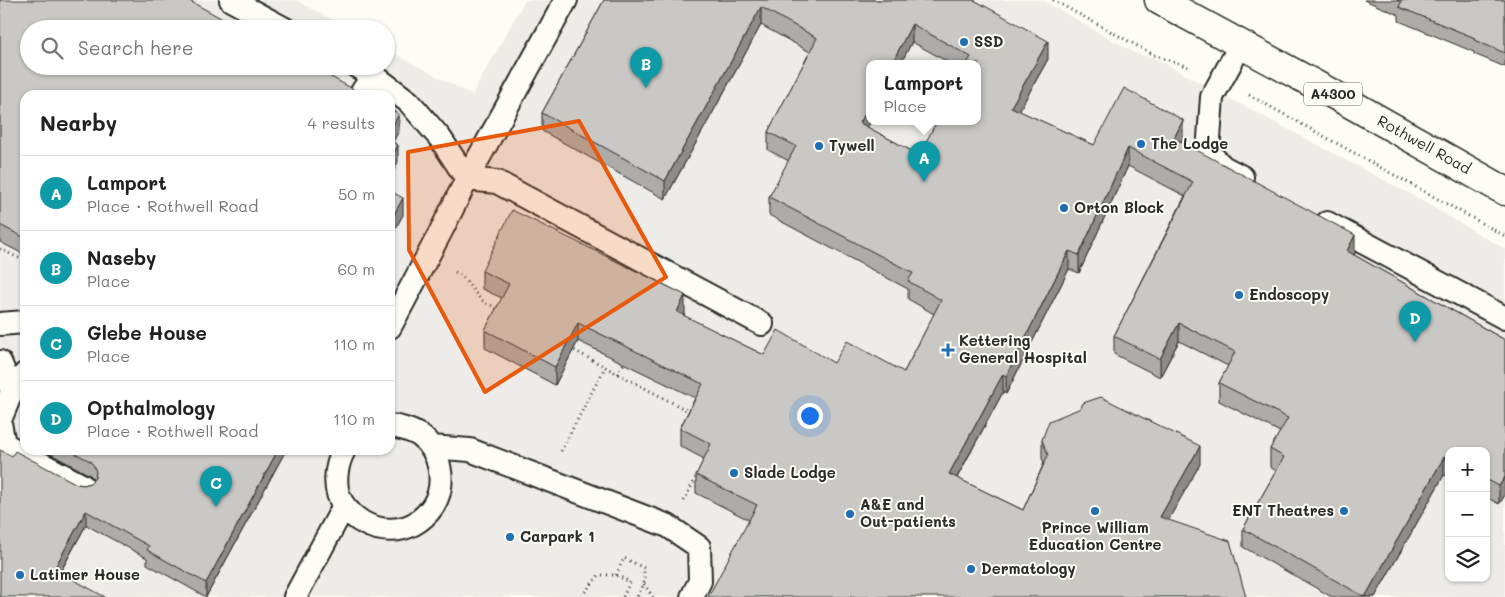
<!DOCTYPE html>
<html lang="en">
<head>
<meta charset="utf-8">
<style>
  :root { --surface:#fff; --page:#f2f2f2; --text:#222; --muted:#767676; --line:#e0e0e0; --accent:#7c3aed }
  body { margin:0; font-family:Mali,sans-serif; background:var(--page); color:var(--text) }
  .controls { position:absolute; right:15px; bottom:15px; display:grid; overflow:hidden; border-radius:10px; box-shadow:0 1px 4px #0004 }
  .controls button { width:45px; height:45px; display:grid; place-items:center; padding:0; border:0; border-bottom:1px solid var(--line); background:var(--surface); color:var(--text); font:25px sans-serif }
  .you { position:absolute; left:809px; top:415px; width:18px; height:18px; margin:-12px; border:4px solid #fff; border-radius:50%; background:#1a73e8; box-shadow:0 0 0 8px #1a73e833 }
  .badge { display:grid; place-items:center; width:32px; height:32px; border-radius:50%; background:var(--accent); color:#fff; font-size:16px; font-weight:700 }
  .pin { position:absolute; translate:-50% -41px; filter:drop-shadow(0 1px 2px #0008) }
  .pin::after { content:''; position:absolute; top:26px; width:18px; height:15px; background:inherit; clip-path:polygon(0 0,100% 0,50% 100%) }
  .popup { position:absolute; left:866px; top:60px; width:115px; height:65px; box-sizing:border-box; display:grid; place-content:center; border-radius:10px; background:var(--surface); filter:drop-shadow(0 1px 4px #0005); font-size:16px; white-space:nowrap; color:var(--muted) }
  .popup b { font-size:19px; color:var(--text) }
  .popup::after { content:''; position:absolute; left:50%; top:100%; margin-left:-10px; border:10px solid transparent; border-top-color:var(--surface) }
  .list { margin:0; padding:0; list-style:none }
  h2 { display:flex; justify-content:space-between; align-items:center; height:65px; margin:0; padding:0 20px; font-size:21px }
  h2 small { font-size:16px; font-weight:400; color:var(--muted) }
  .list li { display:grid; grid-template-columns:32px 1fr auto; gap:15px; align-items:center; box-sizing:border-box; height:75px; padding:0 20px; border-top:1px solid var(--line) }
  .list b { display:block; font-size:19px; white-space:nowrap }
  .list p { margin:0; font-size:16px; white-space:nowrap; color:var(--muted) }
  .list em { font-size:16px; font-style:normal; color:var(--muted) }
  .icon { flex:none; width:28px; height:28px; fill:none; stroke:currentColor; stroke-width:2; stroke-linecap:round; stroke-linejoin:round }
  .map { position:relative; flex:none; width:1505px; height:597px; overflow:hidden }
  .search { position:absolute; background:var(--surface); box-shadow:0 1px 4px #0004; left:20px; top:20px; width:375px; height:55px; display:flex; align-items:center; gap:12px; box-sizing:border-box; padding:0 18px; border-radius:28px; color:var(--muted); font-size:19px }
  .panel { position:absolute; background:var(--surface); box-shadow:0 1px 4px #0004; left:20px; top:90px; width:375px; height:365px; border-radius:15px }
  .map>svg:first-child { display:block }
  .built { fill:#edece8; fill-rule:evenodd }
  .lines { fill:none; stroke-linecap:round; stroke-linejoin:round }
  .lane-casing { stroke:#2b2b2b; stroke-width:26 }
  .primary-casing { stroke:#2b2b2b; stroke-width:31 }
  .path { stroke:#2b2b2b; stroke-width:3; stroke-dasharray:1 4; stroke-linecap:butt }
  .lane { stroke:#fdfcf7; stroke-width:22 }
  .primary { stroke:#fdfcf7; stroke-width:28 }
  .wall { fill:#adaca9; stroke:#2b2b2b; fill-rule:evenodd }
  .shaded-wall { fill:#8d8c89; stroke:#2b2b2b }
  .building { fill:#c9c8c4; stroke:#2b2b2b; fill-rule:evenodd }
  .marked { fill:#e8590c; fill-opacity:0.2; stroke:#e8590c; stroke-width:4; stroke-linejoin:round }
  .poi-dot { fill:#1f6fb2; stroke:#fdfcf7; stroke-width:2 }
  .labels { text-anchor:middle; stroke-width:4; stroke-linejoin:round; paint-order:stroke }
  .shield { fill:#fdfcf7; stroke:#6a6a68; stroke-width:1 }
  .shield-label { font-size:14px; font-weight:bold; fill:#2b2b2b }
  .poi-label { font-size:15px; font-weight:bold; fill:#2b2b2b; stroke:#fdfcf7; text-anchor:start }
  .street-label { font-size:15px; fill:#2b2b2b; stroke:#fdfcf7 }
</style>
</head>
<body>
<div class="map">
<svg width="1505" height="597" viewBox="0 0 1505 597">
  <rect width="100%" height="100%" fill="#fdfcf7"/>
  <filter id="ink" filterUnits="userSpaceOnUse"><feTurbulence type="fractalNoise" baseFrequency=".02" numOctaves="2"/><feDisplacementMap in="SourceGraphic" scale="10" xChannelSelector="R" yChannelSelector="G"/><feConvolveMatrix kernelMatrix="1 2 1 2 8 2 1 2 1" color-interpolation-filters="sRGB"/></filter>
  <g filter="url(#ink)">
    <path class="built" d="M0 0H296L349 29H29V66H386V49L472 95 525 0H1042L1135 53 1154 58 1410 194 1505 249V597H0ZM870 63H978V121H870ZM25 95H390V450H25ZM1449 451H1486V578H1449Z"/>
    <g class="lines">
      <g class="lane-casing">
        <path id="lane" d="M231 0 285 29
          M1241 44 1212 97 1208 152 1223 167 1242 177
          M356 66 373 75 409 102 440 138 467 179
          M360 95 373 75
          M467 179 497 182 762 324
          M1327 223 1505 318
          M0 324 25 322
          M390 327 440 233 467 179 566 0
          M0 362 12 391
          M0 420 12 391 25 374
          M0 423 4 444 83 486
          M431 447 470 450 668 526 699 547 700 581 692 597
          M344 450C335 467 332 491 345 507 368 536 411 539 433 506 447 484 441 450 419 435 410 430 400 427 390 426
          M295 597 344 506"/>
      </g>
      <g class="primary-casing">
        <path id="primary" d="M1159 0 1351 104 1505 191"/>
      </g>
      <path class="path" d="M1053 0 1154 55 1191 68
        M1249 95 1505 236
        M0 249 25 261
        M455 272 462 276 481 300 498 309
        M570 348 605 367
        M618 374 624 363
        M561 451 605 367 692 413
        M684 501 697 475
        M616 575 624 558 644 568V584L637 597
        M644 584 653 597
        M585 592 599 575H616L630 582 623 597"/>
      <use href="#lane" class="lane"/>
      <use href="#primary" class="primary"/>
    </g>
    <path class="wall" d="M0 0 25 95V255L0 242Z
      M604 0H974L1048 59 1019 111 1094 145 1183 138 1181 142 1355 253 1354 255 1505 340V495L1499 504 1486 497V451H1449V477L1444 475 1375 597H1332L1243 547V529L1276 471 1270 467V449L1280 432 1219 401V383L1228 366 1179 341 1160 377 1114 354V336L1185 196 1128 166 1079 273 1069 269 1006 394 1003 392 957 478 1023 510 1044 463 1042 458V440L1200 464 1168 520H749L696 493V475L704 459 680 446V428L695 398 578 341 555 385 485 348V330L502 298 482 289V271L685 313 684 316 764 355 834 363 904 372 934 314 908 299V289L769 215V197L789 161 768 150V132L810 52 761 25 665 199 542 131V113ZM912 42 950 63H978L919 155 867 127Z
      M1364 0H1505V67L1474 54V52L1399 21V15Z
      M43 450H286L206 597 147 564V558L86 525 60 573 0 597 12 456 77 484 84 485 90 483 94 479 90 475Z"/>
    <path class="shaded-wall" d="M761 7V25L665 199V181Z
      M912 24V42L901 63H892Z
      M1048 41V59L1011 125V107Z
      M870 104 871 121 860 141V123Z
      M399 114V131L390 147V130Z
      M1183 120V138L1174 156V138Z
      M398 145V162L390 178V161Z
      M1128 148V166L1079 273V255Z
      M403 198V215L390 239V222Z
      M1355 235V253L1347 269V251Z
      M1069 251V269L1006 394V376Z
      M685 295V313L677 330V312Z
      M578 323V341L555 385V367Z
      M1179 323V341L1160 377V359Z
      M1003 374V392L949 492V474Z
      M1200 446V464L1160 535V517Z
      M278 450H286L206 597V583Z
      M1444 457V475L1375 597H1365Z
      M1505 477V495L1499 504V486Z
      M86 511V525L54 583V569Z"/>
    <path class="building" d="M0 0H188L241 29H29V66H311L364 95H25V238L0 225Z
      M604 0H974L1048 41 1011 107 1094 145 1124 88 1183 120 1174 138 1355 235 1347 251 1505 340V477L1499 486 1486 479V451H1449V459L1444 457 1365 597 1243 529 1284 457 1270 449 1288 418 1219 383 1235 352 1179 323 1160 359 1114 336 1193 182 1128 148 1079 255 1069 251 1006 376 1003 374 949 474 1023 510 1048 455 1042 440 1049 421 1081 408 1083 403 1101 397 1200 446 1160 517 1230 541 1246 597H708L757 505 696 475 711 444 680 428 703 384 578 323 555 367 485 330 509 284 482 271 512 210 685 295 677 312 764 355 778 330 834 363 847 341 904 372 941 300 908 281 913 273 769 197 796 146 768 132 817 38 761 7 665 181 542 113ZM912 24 971 57 967 63H978V121H937L919 155 860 123 870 104V63H892Z
      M1396 0H1505V53L1474 40 1475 38 1399 7 1401 2Z
      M390 109 399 114 390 130Z
      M390 140 398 145 390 161Z
      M390 191 403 198 390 222Z
      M0 450 12 456 15 451 77 484 84 485 90 483 95 478 96 472 94 466 90 461 69 450H278L206 583 147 550 149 546 86 511 54 569 105 597H0Z"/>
  </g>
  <path class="marked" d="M579 121 666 277 485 392 409 250 408 152Z"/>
  <g class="poi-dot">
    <circle cx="964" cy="42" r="5"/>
    <circle cx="1141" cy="144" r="5"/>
    <circle cx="819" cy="146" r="5"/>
    <circle cx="1064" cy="208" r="5"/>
    <circle cx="1239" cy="295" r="5"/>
    <path d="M945.5 342.5h5v5h5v5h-5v5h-5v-5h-5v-5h5z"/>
    <circle cx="734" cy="473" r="5"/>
    <circle cx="1095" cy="511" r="5"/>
    <circle cx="1344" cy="511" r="5"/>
    <circle cx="850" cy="514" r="5"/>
    <circle cx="510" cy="537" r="5"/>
    <circle cx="971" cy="569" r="5"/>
    <circle cx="20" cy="575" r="5"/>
  </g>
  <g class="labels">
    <rect class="shield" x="1304" y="82.5" width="58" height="23" rx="4"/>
    <g class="shield-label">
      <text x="1333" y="99">A4300</text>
    </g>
    <g class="poi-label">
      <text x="974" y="47">SSD</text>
      <text x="1151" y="149">The Lodge</text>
      <text x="829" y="151">Tywell</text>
      <text x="1074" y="213">Orton Block</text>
      <text x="1249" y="300">Endoscopy</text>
      <text x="959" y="346">Kettering<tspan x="959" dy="17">General Hospital</tspan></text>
      <text x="744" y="478">Slade Lodge</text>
      <text x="860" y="510">A&amp;E and<tspan x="860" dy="17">Out-patients</tspan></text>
      <text x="1334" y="516" text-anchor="end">ENT Theatres</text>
      <text x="1095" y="533" text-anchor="middle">Prince William<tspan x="1095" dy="17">Education Centre</tspan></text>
      <text x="520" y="542">Carpark 1</text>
      <text x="981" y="574">Dermatology</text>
      <text x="30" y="580">Latimer House</text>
    </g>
    <g class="street-label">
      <text transform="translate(1424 145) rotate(29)" y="5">Rothwell Road</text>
    </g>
  </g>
</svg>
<div class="controls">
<button>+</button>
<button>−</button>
<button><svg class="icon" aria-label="layers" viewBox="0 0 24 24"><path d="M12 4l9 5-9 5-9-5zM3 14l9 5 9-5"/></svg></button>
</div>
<div class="you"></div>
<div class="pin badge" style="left:924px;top:182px;background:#0f9aa8">A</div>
<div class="popup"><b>Lamport</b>Place</div>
<div class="pin badge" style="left:646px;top:88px;background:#0f9aa8">B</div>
<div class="pin badge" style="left:216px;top:507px;background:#0f9aa8">C</div>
<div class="pin badge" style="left:1415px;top:342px;background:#0f9aa8">D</div>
<div class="search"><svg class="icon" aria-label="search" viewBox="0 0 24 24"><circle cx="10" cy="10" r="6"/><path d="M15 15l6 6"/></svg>Search here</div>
<section class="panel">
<h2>Nearby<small>4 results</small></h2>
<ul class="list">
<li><span class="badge" style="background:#0f9aa8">A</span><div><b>Lamport</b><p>Place · Rothwell Road</p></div><em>50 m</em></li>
<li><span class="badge" style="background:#0f9aa8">B</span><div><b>Naseby</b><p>Place</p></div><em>60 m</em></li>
<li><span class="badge" style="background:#0f9aa8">C</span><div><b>Glebe House</b><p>Place</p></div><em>110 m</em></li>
<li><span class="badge" style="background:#0f9aa8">D</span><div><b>Opthalmology</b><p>Place · Rothwell Road</p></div><em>110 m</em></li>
</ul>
</section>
</div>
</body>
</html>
